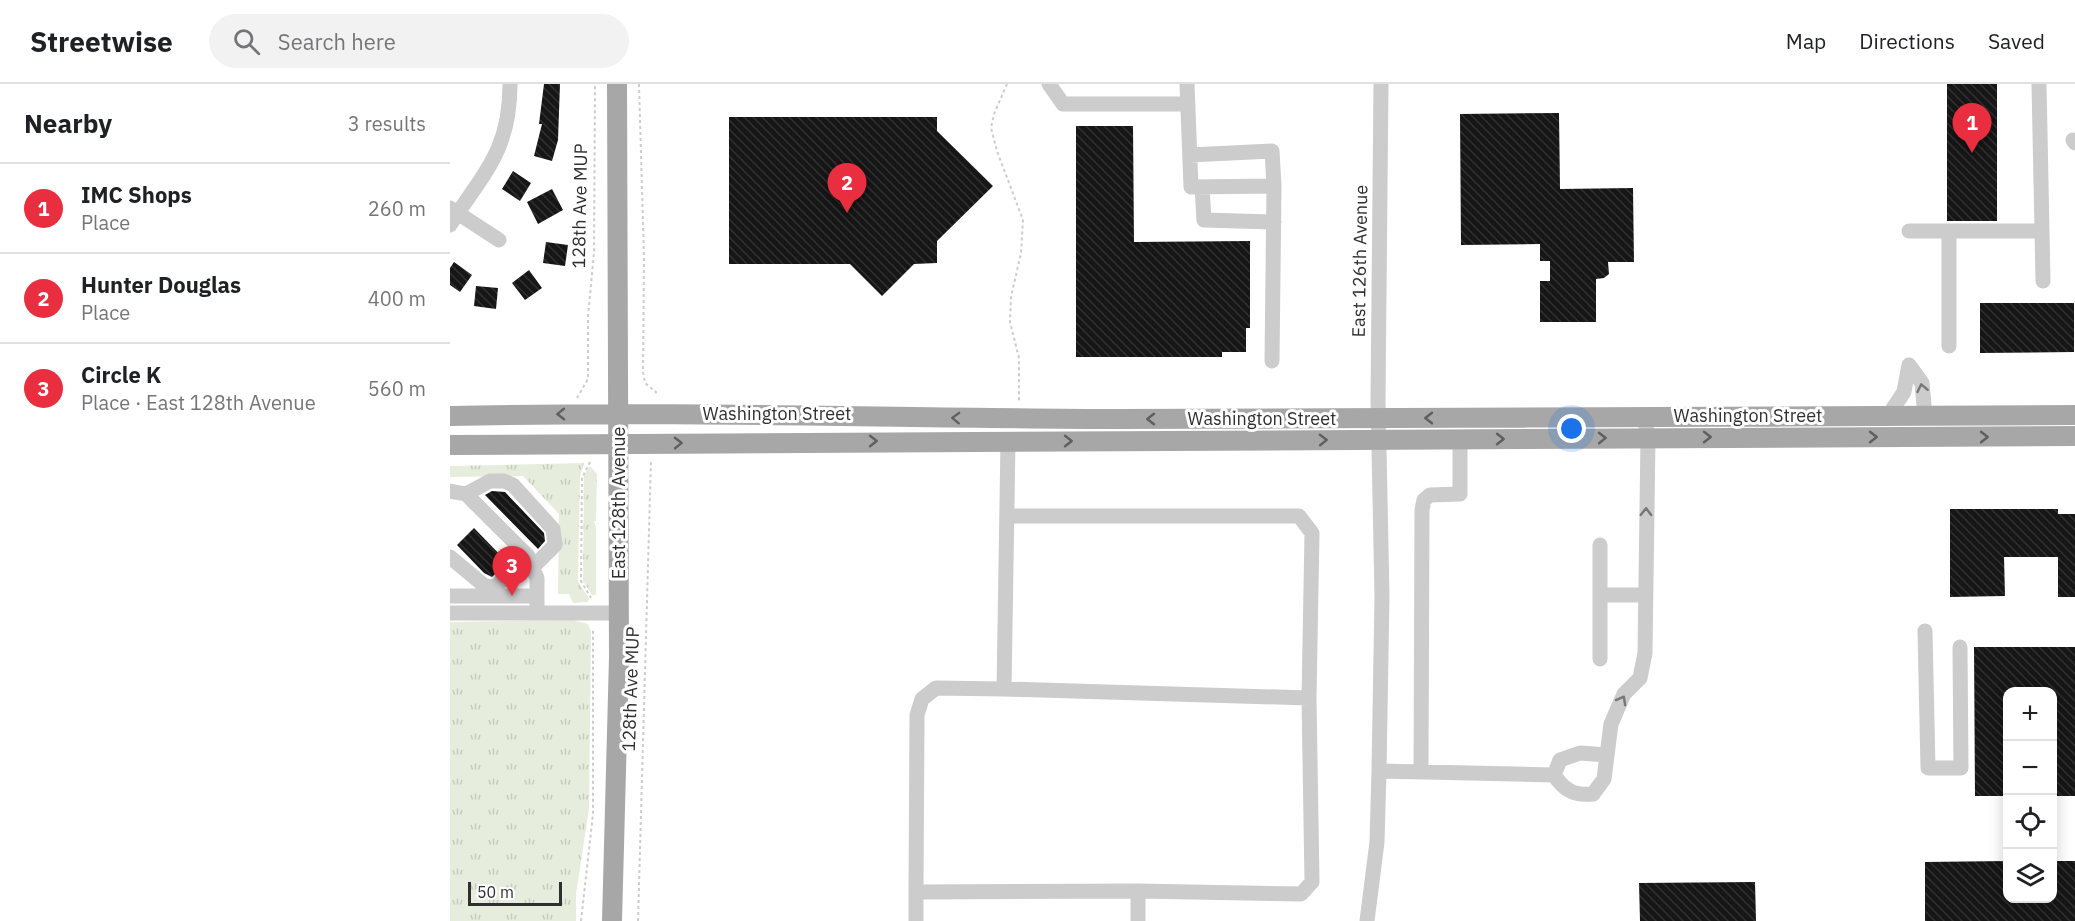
<!DOCTYPE html>
<html lang="en">
<head>
<meta charset="utf-8">
<style>
  :root { --surface:#fff; --page:#f2f2f2; --text:#202124; --muted:#757577; --line:#e0e0e0; --accent:#e92e40 }
  body { margin:0; font-family:"IBM Plex Sans",sans-serif; background:var(--page); color:var(--text) }
  .controls { position:absolute; right:18px; bottom:18px; display:grid; overflow:hidden; border-radius:12px; box-shadow:0 3px 15px #0003 }
  .controls button { width:54px; height:54px; display:grid; place-items:center; padding:0; border:0; border-bottom:2px solid var(--line); background:var(--surface); color:var(--text); font:30px sans-serif }
  .scale { position:absolute; left:18px; bottom:15px; width:94px; box-sizing:border-box; padding-left:6px; border:3px solid #2f2f2f; border-top:0; font-size:16px; line-height:21px; white-space:nowrap; color:#2f2f2f; -webkit-text-stroke:4px #fff; paint-order:stroke }
  .you { position:absolute; left:1122px; top:345px; width:21px; height:21px; margin:-15px; border:4px solid #fff; border-radius:50%; background:#1a73e8; box-shadow:0 0 0 9px #1a73e833 }
  .badge { display:grid; place-items:center; width:39px; height:39px; border-radius:50%; background:var(--accent); color:#fff; font-size:20px; font-weight:700 }
  .pin { position:absolute; translate:-50% -50px; filter:drop-shadow(0 2px 3px #0008) }
  .pin::after { content:''; position:absolute; top:32px; width:21px; height:18px; background:inherit; clip-path:polygon(0 0,100% 0,50% 100%) }
  .list { margin:0; padding:0; list-style:none }
  h2 { display:flex; justify-content:space-between; align-items:center; height:78px; margin:0; padding:0 24px; font-size:26px }
  h2 small { font-size:20px; font-weight:400; color:var(--muted) }
  .list li { display:grid; grid-template-columns:39px 1fr auto; gap:18px; align-items:center; box-sizing:border-box; height:90px; padding:0 24px; border-top:2px solid var(--line) }
  .list b { display:block; font-size:22px; white-space:nowrap }
  .list p { margin:0; font-size:20px; white-space:nowrap; color:var(--muted) }
  .list em { font-size:20px; font-style:normal; color:var(--muted) }
  .icon { flex:none; width:33px; height:33px; fill:none; stroke:currentColor; stroke-width:2; stroke-linecap:round; stroke-linejoin:round }
  .map { position:relative; flex:none; width:1625px; height:837px; overflow:hidden }
  header { display:flex; align-items:center; gap:36px; box-sizing:border-box; height:84px; padding:0 30px; background:var(--surface); border-bottom:2px solid var(--line) }
  header strong { font-size:28px }
  nav { display:flex; gap:33px; margin-inline-start:auto; font-size:21px }
  .search { width:420px; height:54px; background:var(--page); display:flex; align-items:center; gap:15px; box-sizing:border-box; padding:0 21px; border-radius:33px; color:var(--muted); font-size:22px }
  main { display:flex }
  aside { flex:1; background:var(--surface) }
  .map>svg:first-child { display:block }
  .grass { fill:url(#grass-tufts) }
  .building { fill:url(#building-back-hatch) }
  .lines { fill:none; stroke-linecap:round; stroke-linejoin:round }
  .path { stroke:#ccc; stroke-width:2; stroke-dasharray:3 3; stroke-linecap:butt }
  .minor { stroke:#ccc; stroke-width:15 }
  .major { stroke:#a7a7a7; stroke-width:20 }
  .oneway { stroke:#767676 }
  .oneway2 { stroke:#5f5f5f }
  .labels { text-anchor:middle; stroke-width:6; stroke-linejoin:round; paint-order:stroke }
  .street-label { font-size:18px; fill:#2f2f2f; stroke:#fff }
</style>
</head>
<body>
<header>
<strong>Streetwise</strong>
<div class="search"><svg class="icon" aria-label="search" viewBox="0 0 24 24"><circle cx="10" cy="10" r="6"/><path d="M15 15l6 6"/></svg>Search here</div>
<nav><a>Map</a><a>Directions</a><a>Saved</a></nav>
</header>
<main>
<aside>
<h2>Nearby<small>3 results</small></h2>
<ul class="list">
<li><span class="badge">1</span><div><b>IMC Shops</b><p>Place</p></div><em>260 m</em></li>
<li><span class="badge">2</span><div><b>Hunter Douglas</b><p>Place</p></div><em>400 m</em></li>
<li><span class="badge">3</span><div><b>Circle K</b><p>Place · East 128th Avenue</p></div><em>560 m</em></li>
</ul>
</aside>
<div class="map">
<svg width="1625" height="837" viewBox="0 0 1625 837">
  <defs>
    <pattern id="grass-tufts" width="24" height="20" patternUnits="userSpaceOnUse" patternTransform="scale(1.5)"><rect width="24" height="20" fill="#e6eddd"/><path d="M3 7l-1-3M5 7V3M7 7l1-3M15 17l-1-3M17 17v-4M19 17l1-3" fill="none" stroke="#c6ccbe"/></pattern>
    <pattern id="building-back-hatch" width="6" height="6" patternUnits="userSpaceOnUse" patternTransform="scale(1.5)"><rect width="6" height="6" fill="#161616"/><path d="M-1 5l2 2M0 0l6 6M5-1l2 2" fill="none" stroke="#303030"/></pattern>
  </defs>
  <rect width="100%" height="100%" fill="#fff"/>
  <path class="grass" d="M134 379 130 393 128 498 139 514 138 518 123 519 119 510H108L109 430 73 392 0 393V382Z
    M140 382 147 390 146 437H144L146 443V511H142L133 497 134 391Z
    M123 536 138 540 141 548 139 725 126 810V837H0V538Z"/>
  <path class="building" d="M94 0H110L108 56 102 77 84 72 92 40H89Z
    M1497 0H1547V137H1497Z
    M1109 29 1110 105 1183 104 1184 178H1158L1159 190 1154 194 1146 195V238H1090V197H1100V177H1090V160L1011 161 1010 30Z
    M279 33H487V47L543 102 487 157V179L464 180 432 212 400 180H279Z
    M626 42H683L684 158 800 157V244H796V268H772V273H626Z
    M63 87 81 99 70 117 52 105Z
    M102 105 113 126 88 140 77 118Z
    M96 158 118 161 115 182 93 179Z
    M4 178 22 191 10 208 0 201V184Z
    M79 186 92 204 75 216 62 199Z
    M26 202 48 204 46 225 24 222Z
    M1530 219H1624V268L1530 269Z
    M42 407 55 408 94 449 95 457 88 465 35 411Z
    M1500 425H1608V430H1625V513H1608V473H1554L1555 512 1500 513Z
    M24 444 57 478 42 493 34 489 7 461Z
    M1524 563H1625V712H1602V608H1557V712H1525Z
    M1557 777V814H1602V777H1625V837H1475V778Z
    M1305 798 1306 837H1190L1189 799Z"/>
  <g class="lines">
    <path class="path" d="M189 0 194 174 193 288 195 299 206 308 205 311
      M557 0 544 30 541 44 547 67 573 136 571 169 561 213 560 238 569 274V318
      M127 314 138 295V233L144 168 145 0
      M140 378 132 394 131 497 141 514
      M131 837 143 730V544
      M188 837 201 375"/>
    <path class="minor" d="M599 0 613 20H738
      M737 0 741 103 824 102 822 277
      M931 0 928 316 932 512 929 687 1104 691
      M1623 56 1625 59
      M740 71 822 67 824 102
      M752 103 754 136 824 138
      M0 124 49 156
      M0 141C34 88 60 67 60 0
      M1459 147H1592L1589 0
      M1499 147V262
      M1592 147 1593 197
      M1459 281 1472 299 1475 332
      M1438 332 1454 308 1459 281
      M0 407 16 410 78 472 87 494V529
      M16 410 40 397H54L63 401 103 445 105 461 84 482
      M557 432H849L862 449 859 614 554 605 558 357
      M1150 461V511H1194
      M0 473 36 503 46 502 78 472
      M0 512H87
      M0 529H169
      M1475 547 1478 684H1511L1510 563
      M1150 575V511
      M554 605 486 604 472 615 467 631 466 808 688 807 851 810 862 798 859 614
      M1157 671 1130 669 1110 676 1104 691C1114 706 1124 712 1143 710L1154 695 1161 640 1174 610 1190 594 1195 569 1198 353 1194 333
      M971 687 972 426 974 416 980 411 1010 410V355
      M688 807V837
      M466 837V808
      M917 837 927 758 929 687"/>
    <path class="major" d="M0 332C223 327 446 334 670 335 988 336 1307 331 1625 331
      M0 361 1625 352
      M162 837 169 573 167 0"/>
  </g>
  <defs><path id="oneway-chevron" d="M-2-3.5L2.5 0L-2 3.5" fill="none" stroke-width="1.6" stroke-linecap="round" stroke-linejoin="round" transform="scale(1.5)"/></defs>
  <g class="oneway">
    <use href="#oneway-chevron" transform="translate(1472 304) rotate(-102)"/>
    <use href="#oneway-chevron" transform="translate(1196 428) rotate(-89)"/>
    <use href="#oneway-chevron" transform="translate(1172 616) rotate(-61)"/>
  </g>
  <g class="oneway2">
    <use href="#oneway-chevron" transform="translate(111 330) rotate(179)"/>
    <use href="#oneway-chevron" transform="translate(506 334) rotate(-178)"/>
    <use href="#oneway-chevron" transform="translate(979 334) rotate(180)"/>
    <use href="#oneway-chevron" transform="translate(701 335) rotate(-180)"/>
    <use href="#oneway-chevron" transform="translate(1257 353)"/>
    <use href="#oneway-chevron" transform="translate(1423 353)"/>
    <use href="#oneway-chevron" transform="translate(1534 353)"/>
    <use href="#oneway-chevron" transform="translate(1152 354) rotate(-1)"/>
    <use href="#oneway-chevron" transform="translate(1050 355)"/>
    <use href="#oneway-chevron" transform="translate(873 356) rotate(-1)"/>
    <use href="#oneway-chevron" transform="translate(423 357)"/>
    <use href="#oneway-chevron" transform="translate(618 357)"/>
    <use href="#oneway-chevron" transform="translate(228 359) rotate(-1)"/>
  </g>
  <g class="labels">
    <g class="street-label">
      <text transform="translate(130 122) rotate(-89)" y="6">128th Ave MUP</text>
      <text transform="translate(910 177) rotate(-89)" y="6">East 126th Avenue</text>
      <text x="327" y="336">Washington Street</text>
      <text x="1298" y="338">Washington Street</text>
      <text x="812" y="341">Washington Street</text>
      <text transform="translate(169 419) rotate(-90)" y="6">East 128th Avenue</text>
      <text transform="translate(181 605) rotate(-88)" y="6">128th Ave MUP</text>
    </g>
  </g>
</svg>
<div class="controls">
<button>+</button>
<button>−</button>
<button><svg class="icon" aria-label="locate" viewBox="0 0 24 24"><circle cx="12" cy="12" r="6"/><path d="M12 2v4M12 18v4M2 12h4M18 12h4"/></svg></button>
<button><svg class="icon" aria-label="layers" viewBox="0 0 24 24"><path d="M12 4l9 5-9 5-9-5zM3 14l9 5 9-5"/></svg></button>
</div>
<div class="scale">50 m</div>
<div class="you"></div>
<div class="pin badge" style="left:1522px;top:69px">1</div>
<div class="pin badge" style="left:397px;top:129px">2</div>
<div class="pin badge" style="left:62px;top:512px">3</div>
</div>
</main>
</body>
</html>
